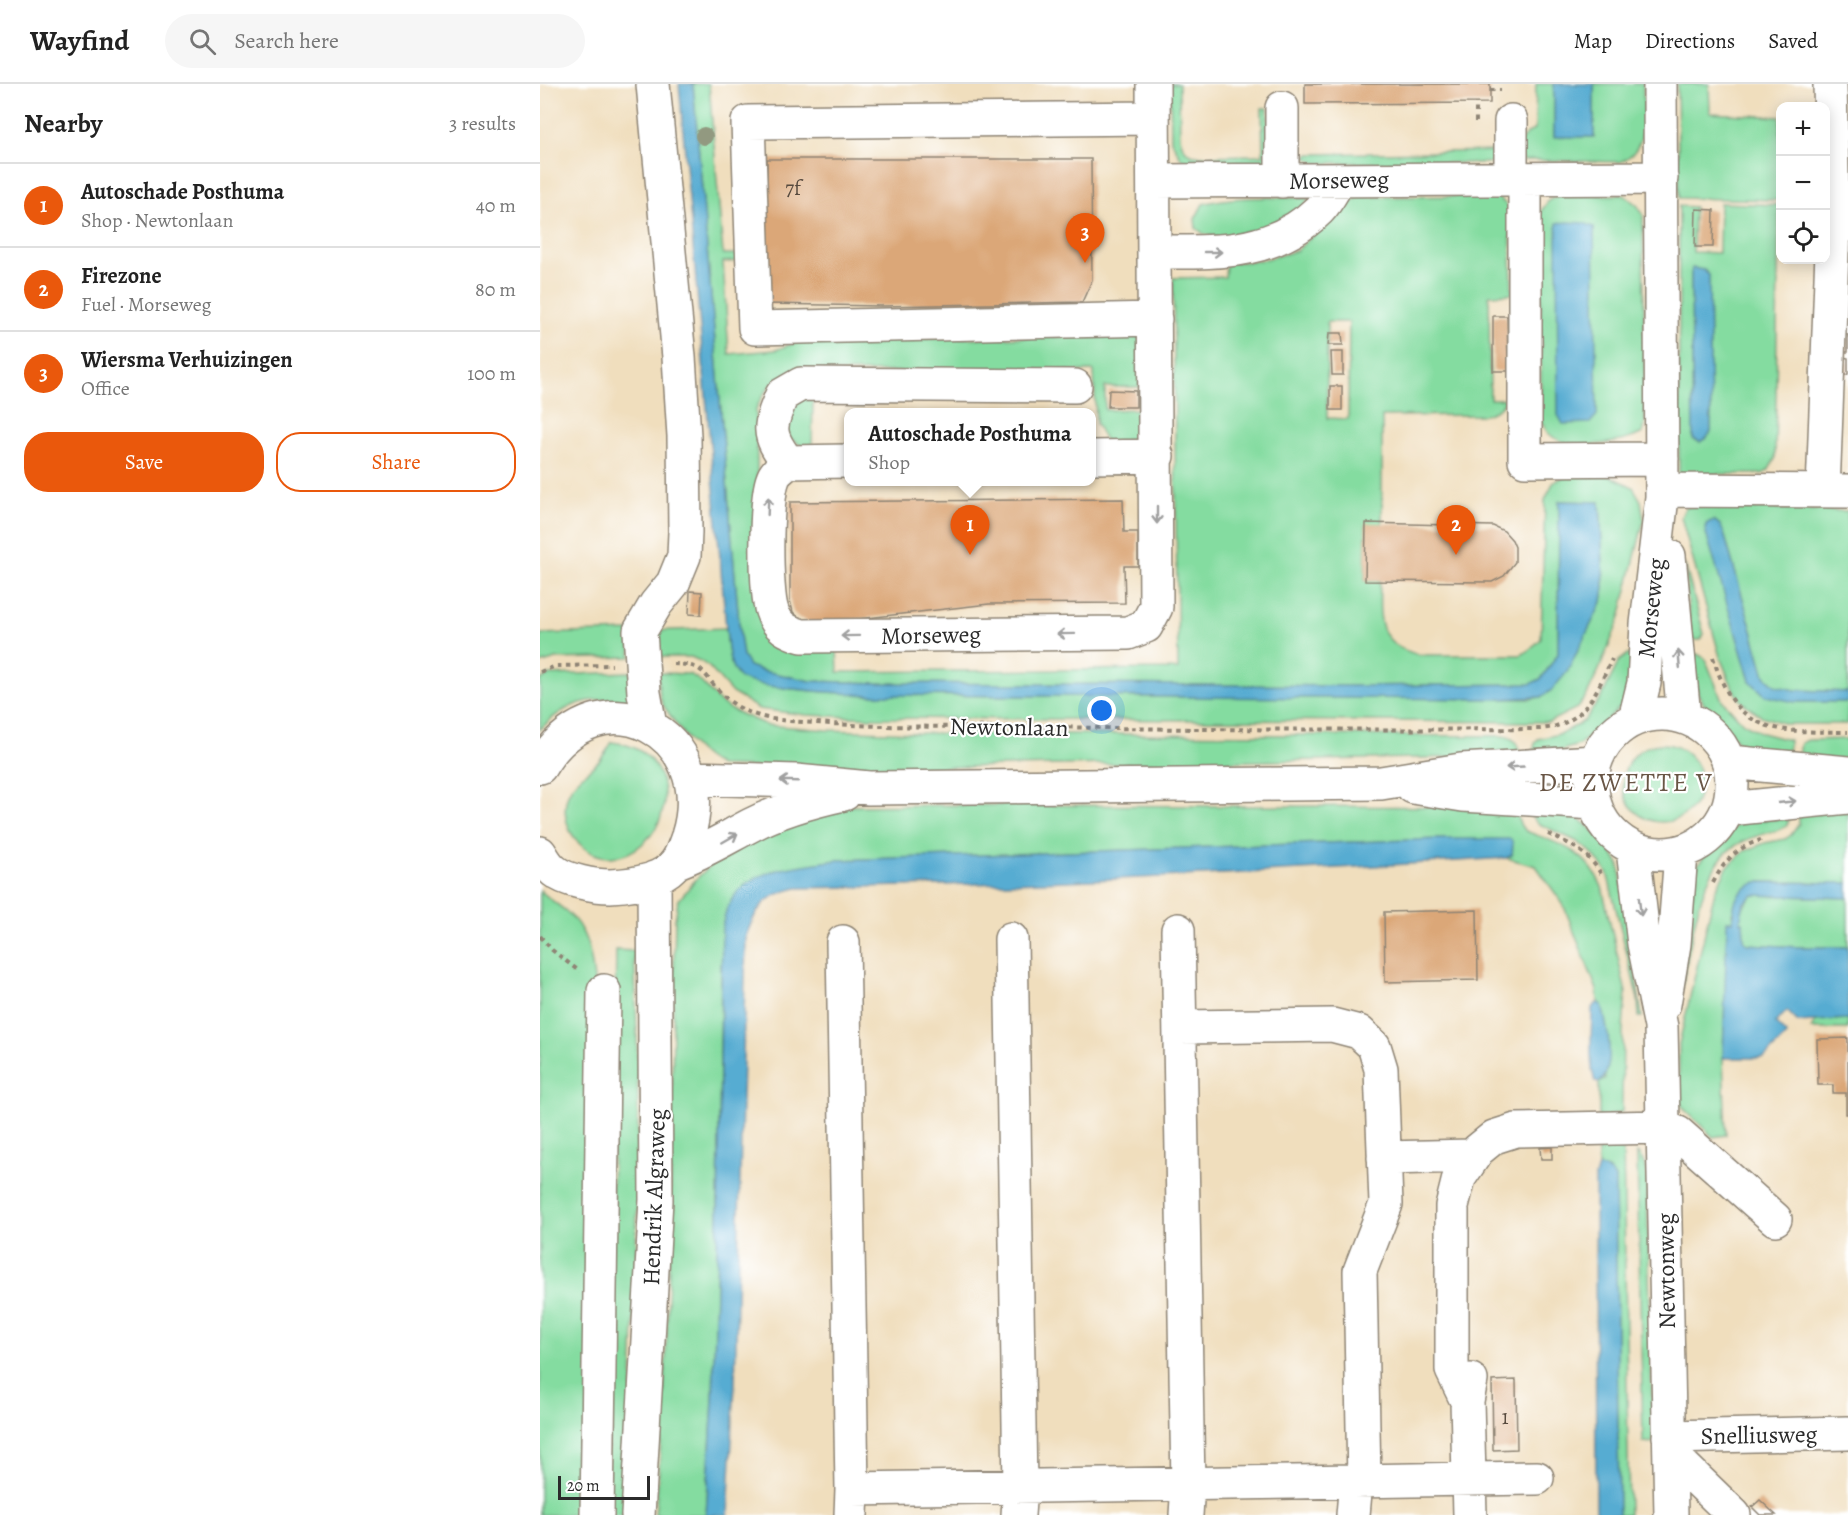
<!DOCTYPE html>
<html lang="en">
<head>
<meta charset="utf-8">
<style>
  :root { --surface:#fff; --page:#f6f6f6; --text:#222; --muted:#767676; --line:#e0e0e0; --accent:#ea580c }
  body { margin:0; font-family:Alegreya,serif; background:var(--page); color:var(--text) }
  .controls { position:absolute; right:18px; top:18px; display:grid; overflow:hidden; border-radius:12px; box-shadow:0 3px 15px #0003 }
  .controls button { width:54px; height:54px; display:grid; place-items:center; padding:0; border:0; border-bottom:2px solid var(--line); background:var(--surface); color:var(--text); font:30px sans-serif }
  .scale { position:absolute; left:18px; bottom:15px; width:92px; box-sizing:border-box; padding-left:6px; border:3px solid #2b2b2b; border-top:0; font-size:16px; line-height:21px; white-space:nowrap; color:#2b2b2b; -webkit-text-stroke:4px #fff; paint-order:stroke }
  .you { position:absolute; left:562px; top:627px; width:21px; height:21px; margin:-15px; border:4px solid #fff; border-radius:50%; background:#1a73e8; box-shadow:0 0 0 9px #1a73e833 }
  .badge { display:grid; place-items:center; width:39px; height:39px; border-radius:50%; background:var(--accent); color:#fff; font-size:20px; font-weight:700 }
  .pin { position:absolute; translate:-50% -50px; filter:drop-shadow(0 2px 3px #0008) }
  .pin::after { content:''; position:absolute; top:32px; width:21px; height:18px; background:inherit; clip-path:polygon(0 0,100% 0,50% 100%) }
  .popup { position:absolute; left:304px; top:324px; width:252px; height:78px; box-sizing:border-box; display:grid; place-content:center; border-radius:12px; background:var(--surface); filter:drop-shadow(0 2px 4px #0005); font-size:20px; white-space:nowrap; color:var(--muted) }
  .popup b { font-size:22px; color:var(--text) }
  .popup::after { content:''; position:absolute; left:50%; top:100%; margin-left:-12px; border:12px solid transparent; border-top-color:var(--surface) }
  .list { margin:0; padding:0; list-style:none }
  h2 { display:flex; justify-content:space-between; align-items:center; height:78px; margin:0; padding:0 24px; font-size:26px }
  h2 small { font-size:20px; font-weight:400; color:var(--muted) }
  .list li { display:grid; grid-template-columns:39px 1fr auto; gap:18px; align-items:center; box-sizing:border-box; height:84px; padding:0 24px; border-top:2px solid var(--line) }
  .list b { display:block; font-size:22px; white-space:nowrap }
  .list p { margin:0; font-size:20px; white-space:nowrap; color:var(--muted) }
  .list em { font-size:20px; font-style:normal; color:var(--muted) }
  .actions { display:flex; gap:12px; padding:18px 24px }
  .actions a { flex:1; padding:14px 0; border:2px solid var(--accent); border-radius:24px; text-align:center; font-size:21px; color:var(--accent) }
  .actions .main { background:var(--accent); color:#fff }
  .icon { flex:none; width:33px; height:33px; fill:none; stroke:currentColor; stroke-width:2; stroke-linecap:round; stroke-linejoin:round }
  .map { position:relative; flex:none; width:1308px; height:1431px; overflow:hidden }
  header { display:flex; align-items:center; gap:36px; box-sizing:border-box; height:84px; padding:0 30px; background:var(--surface); border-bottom:2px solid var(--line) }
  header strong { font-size:28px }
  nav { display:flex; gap:33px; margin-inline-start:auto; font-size:21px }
  .search { width:420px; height:54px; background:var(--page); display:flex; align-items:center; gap:15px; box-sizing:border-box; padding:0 21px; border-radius:33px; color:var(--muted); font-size:22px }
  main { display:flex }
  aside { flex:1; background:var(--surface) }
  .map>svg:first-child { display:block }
  .green { fill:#84dca0; stroke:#588466; stroke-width:1.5; fill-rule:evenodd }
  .water { fill:#56acd2; stroke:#406c7e; stroke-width:1.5 }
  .building { fill:#dba778 }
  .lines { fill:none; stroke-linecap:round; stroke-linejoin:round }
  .minor-casing { stroke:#8e8474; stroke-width:36 }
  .path { stroke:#8e8474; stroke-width:4; stroke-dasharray:4.5 4.5; stroke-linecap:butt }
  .minor { stroke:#fff; stroke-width:33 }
  .tree { fill:#929980 }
  .oneway { stroke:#a0a0a0 }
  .labels { text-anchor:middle; stroke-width:4.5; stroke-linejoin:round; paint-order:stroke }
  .number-label { font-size:21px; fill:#574a3e }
  .street-label { font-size:24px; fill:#2b2b2b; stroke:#fff }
  .neighbourhood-label { font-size:26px; letter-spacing:1.5px; fill:#695646; stroke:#fff }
</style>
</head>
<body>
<header>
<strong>Wayfind</strong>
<div class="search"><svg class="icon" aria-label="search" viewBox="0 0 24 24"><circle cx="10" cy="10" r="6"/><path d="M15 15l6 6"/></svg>Search here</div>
<nav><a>Map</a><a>Directions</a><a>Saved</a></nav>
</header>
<main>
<aside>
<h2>Nearby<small>3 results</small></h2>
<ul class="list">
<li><span class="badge">1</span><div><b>Autoschade Posthuma</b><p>Shop · Newtonlaan</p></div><em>40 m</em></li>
<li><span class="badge">2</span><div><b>Firezone</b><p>Fuel · Morseweg</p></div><em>80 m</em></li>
<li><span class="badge">3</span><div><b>Wiersma Verhuizingen</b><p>Office</p></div><em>100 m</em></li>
</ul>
<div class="actions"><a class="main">Save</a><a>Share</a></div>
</aside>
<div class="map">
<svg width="1308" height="1431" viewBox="0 0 1308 1431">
  <rect width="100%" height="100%" fill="#fff"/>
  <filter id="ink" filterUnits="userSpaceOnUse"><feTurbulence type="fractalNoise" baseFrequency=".0167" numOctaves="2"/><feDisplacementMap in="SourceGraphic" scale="12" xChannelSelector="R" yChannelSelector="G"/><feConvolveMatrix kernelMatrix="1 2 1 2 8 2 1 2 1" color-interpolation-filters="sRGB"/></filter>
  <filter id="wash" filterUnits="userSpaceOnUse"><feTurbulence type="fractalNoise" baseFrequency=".008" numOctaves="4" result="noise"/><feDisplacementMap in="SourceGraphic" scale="24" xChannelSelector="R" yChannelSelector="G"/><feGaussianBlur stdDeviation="1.35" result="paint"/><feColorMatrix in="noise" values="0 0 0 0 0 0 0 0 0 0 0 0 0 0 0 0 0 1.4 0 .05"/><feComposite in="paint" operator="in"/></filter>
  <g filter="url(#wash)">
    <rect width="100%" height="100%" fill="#f0debd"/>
    <path class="green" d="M153 0H169L183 170H204L202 177 183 178 189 270 236 266 262 256 599 252 600 303H565V326L600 325C600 351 598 357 571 359L565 356 556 340 554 287 249 288C231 298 223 308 216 326L220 528 240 558 251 566H297L298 588 638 585 633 194 685 193 686 179 718 177 756 167 807 120 820 113 951 112 959 114 970 124 972 210 949 211 950 315H968L955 327 945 331 842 332V440H826L825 497H840C839 535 836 561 880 571H981L988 567 1001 555 1005 416 1013 399 1021 394 1030 391 1070 392 1093 403 1101 417 1104 436 1080 534 1059 586 1047 611 1037 624 1009 638 335 634 266 631 219 625 192 609 169 583 160 577 151 573H111L109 547 186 544C188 560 187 581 200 593 213 605 307 609 329 611L990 615 1001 613 1027 588 1062 518 1064 503 1060 418 1019 417 1018 570 1001 595 990 600 815 602 337 599 271 597 223 587 209 582 203 572 200 551ZM787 238H809L808 335 787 334Z
      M630 0H639L640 53 643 63 650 70 662 72 723 71 722 24H728V74L722 82 653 80 642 76 631 56Z
      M996 0H1014V52L1054 53V0H1103C1103 28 1111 65 1080 78L982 76 977 60 988 49 995 45Z
      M1137 0H1169L1170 29 1240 33 1239 116 1139 114Z
      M963 67 956 79H776L765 73 770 70Z
      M1020 111H1084L1097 121 1103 130 1105 341 1103 349C1082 360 1029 368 1009 350 1006 347 1004 342 1001 338V127L1009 116Z
      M769 114 764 122 725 144 679 154 664 150 656 144 655 135 663 120C697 111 734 114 769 114Z
      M1180 119 1239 121 1235 375 1228 387 1222 390H1139V122L1154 123 1153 168 1179 169ZM1164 186 1169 191 1171 348 1160 358 1153 355 1151 190Z
      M273 314 272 363 262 362 249 354 244 334 258 315Z
      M1154 422 1308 427V608L1255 606 1236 602 1225 592 1184 449 1180 441 1175 437 1210 597 1255 618H1308V640H1246L1221 632 1202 618 1194 607 1180 573 1141 433 1145 424Z
      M1145 481 1164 550 1161 556H1151Z
      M90 547 91 573 16 575 0 580V550Z
      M1095 570 1083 620 1074 629 1039 661 1022 666 993 669 995 659 998 655 1023 649 1044 637 1062 612 1079 577 1087 571Z
      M1151 570H1157L1165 574 1182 616 1203 639 1222 649 1249 656 1248 672 1208 665 1197 657 1170 630 1158 610Z
      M91 588V617C54 612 26 617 0 646V596L10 591Z
      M121 589 149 590 158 595 180 618 190 625 226 641 287 646 376 649 962 652C975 653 979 660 979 672L313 685 180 682C154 670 139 644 123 621L120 613 118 591Z
      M1308 655V678L1259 672 1261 659 1268 656Z
      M72 658C91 660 107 667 117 685 147 738 79 804 37 757 26 744 22 727 28 710 34 695 48 688 59 677 64 671 68 665 72 658Z
      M1083 699a39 39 0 1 1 78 0a39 39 0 1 1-78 0Z
      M426 721 974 723 981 742 986 747C1019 760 1047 766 1062 803L1086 909 1083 944 1082 1028 1059 1034V999L1065 995 1062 921 1058 919 1057 906 1023 820 996 782 966 774 972 771 902 755 298 776 232 787 181 879 178 1131 173 1317 166 1431H115C134 1233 130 1034 135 836L138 817 156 795 191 763 298 722Z
      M1308 724V799L1217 798 1192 828 1193 837H1188L1183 974 1186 1051 1173 1053 1146 1027 1139 1018V960L1170 827 1175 807 1188 782 1205 767 1225 759 1245 755 1251 751 1259 740V729Z
      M992 726C1002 727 1015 726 1025 729 1048 736 1067 761 1079 780L1102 933H1099L1098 915 1067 788 1051 768 1036 757 997 739 992 733Z
      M1249 735C1248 739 1248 741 1245 743 1240 747 1233 747 1227 749 1212 753 1194 759 1183 772 1156 804 1150 867 1141 908L1154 787C1162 773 1189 742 1205 738 1219 735 1235 736 1249 735Z
      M0 806C8 814 17 820 26 827 47 845 51 869 54 895L48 1431H0Z
      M1213 811 1308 814V863H1257L1207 860 1204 856 1203 838H1200C1201 825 1204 820 1213 811Z
      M76 866 94 867C103 1054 94 1243 87 1431H67Z
      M1308 935V945H1271L1276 936Z
      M1058 1054 1083 1056 1089 1431H1079L1075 1094 1068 1085 1058 1083Z
      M1097 1069C1106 1078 1106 1087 1107 1100L1113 1359 1103 1358Z"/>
    <path class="water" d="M139 0H153L200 551 203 572 209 582 223 587 271 597 337 599 815 602 990 600 1001 595 1018 570 1019 417 1060 418 1064 503 1062 518 1027 588 1012 606 1001 613 959 615 329 611C307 609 213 605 199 593 187 581 188 559 186 544Z
      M1014 0H1054V53H1014Z
      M1028 138 1044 139 1054 143 1057 331 1050 339 1023 340 1018 331 1017 139Z
      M1152 184 1164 186 1169 191 1171 348 1166 355 1160 358 1153 355 1151 190Z
      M1171 437H1175L1180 441 1184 449 1225 592 1236 602 1255 606 1308 608V618H1255L1226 612 1210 597 1166 449V440Z
      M902 755H971L973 760 972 771 966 774C730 789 494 801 257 804 225 811 217 822 206 852L195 1299 188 1431H166L173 1317 178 1131 182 843C184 836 185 827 189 821 207 782 262 782 298 776Z
      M1217 798 1308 799V814L1213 811 1204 819 1200 837 1203 838 1204 856 1207 860 1257 863H1308V935L1258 938 1247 927 1235 939 1247 951 1224 974H1183L1187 837H1193C1192 816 1198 806 1217 798Z
      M1058 919 1062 921C1067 942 1077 984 1059 999L1055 998C1048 975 1052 948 1052 924L1055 920Z
      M1058 1083C1066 1085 1071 1086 1075 1094L1079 1431H1056L1055 1093Z"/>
    <g id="blocks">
      <path class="building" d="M765 0H950V19L765 20Z
        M227 75H551L552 196 542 218 341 222 229 220 226 226Z
        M1156 125 1174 126 1173 163H1155Z
        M953 232H967L968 287H953Z
        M789 249H802L803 261H788Z
        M1304 250 1308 251V268H1303Z
        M791 268H803V291H792Z
        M1304 273 1308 274V290L1306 291H1303Z
        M790 302H802V326H790Z
        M569 306 596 307V323H568Z
        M583 415 584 448H598V482H584L585 519 449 520 274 540 259 534 253 528 250 516V418Z
        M826 439 953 442 964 447 972 456 975 463V478L964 492 952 498 825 497Z
        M150 507 162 508 161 531 149 530Z
        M937 826 938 896 845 898 844 828Z
        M1308 954V1030H1306V1009H1293V1001H1278L1277 955Z
        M1012 1063V1075H1001L1000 1064Z
        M976 1296 977 1365 953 1366 952 1297Z
        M1220 1416 1236 1431H1220L1212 1423Z"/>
    </g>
  </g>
  <g filter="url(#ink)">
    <use href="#blocks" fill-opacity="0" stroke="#8e8474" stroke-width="1.5"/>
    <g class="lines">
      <g class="minor-casing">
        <path id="minor" d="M1290 0 1293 141H1308
          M613 34 208 38 215 244 615 235
          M971 37V95
          M985 95V376L1122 375
          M614 97 1121 94
          M742 97V24
          M614 168C674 168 732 172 779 126 787 118 793 106 799 96
          M552 373 617 372
          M308 377 248 378C243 383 235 388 233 395 225 414 225 507 232 527 237 543 248 548 262 552L588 549 606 542 616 523 613 0
          M248 378C226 350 229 342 242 311L261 300 535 302
          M1122 406 1308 407
          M1283 407 1293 141
          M1129 472 1144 633
          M1052 700a70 70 0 1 1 140 0a70 70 0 1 1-140 0Z
          M1095 635 1104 599 1107 540 1122 413 1120 0
          M110 642 104 609 100 547 116 520 133 499 144 472 145 448 144 352 139 273 113 0
          M1189 678 1308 689
          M0 683C60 583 180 650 148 752 145 760 142 770 137 777 124 797 92 801 70 802 55 802 26 797 14 787 7 782 4 775 0 769
          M151 694 256 697 329 704 841 699 921 686 1055 678
          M873 703 923 711 1054 719
          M1189 725 1308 713
          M1093 765 1104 860 1121 943 1131 1431
          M137 778C164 768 186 754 211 741 240 726 272 717 304 710
          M638 846 648 1400 646 1431
          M471 855 480 1402 478 1431
          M303 858 312 1405 311 1431
          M1124 920 1134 860 1141 769
          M640 943 792 941 819 948 834 962 841 985 846 1120 820 1187 824 1397
          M844 1074 932 1072
          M927 1317 912 1286V1122L919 1094 938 1066 954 1053 976 1046 1123 1043 1138 1049 1235 1135
          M1129 1353 1308 1349
          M1130 1369 1194 1431
          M312 1405 997 1394
          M57 1431 64 907
          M98 1431 116 1116 114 794
          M813 1431 816 1397
          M930 1431 927 1317 931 1296"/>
      </g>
      <path class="path" d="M950 6H961
        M936 38V19
        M1173 573C1197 653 1237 647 1308 648
        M133 580C164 581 161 587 180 608 195 625 218 634 240 636 329 645 418 642 507 643 671 646 836 646 1000 645 1044 641 1055 611 1072 575
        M0 588 16 582 72 581
        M1008 750C1031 760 1050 769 1062 792
        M1173 799C1184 777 1197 763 1221 756
        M0 852 12 866 40 888"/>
      <use href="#minor" class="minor"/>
    </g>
    <circle class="tree" cx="164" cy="52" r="9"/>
    <defs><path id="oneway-shaft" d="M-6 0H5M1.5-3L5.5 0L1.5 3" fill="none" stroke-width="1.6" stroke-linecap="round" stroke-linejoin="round" transform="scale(1.5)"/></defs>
    <g class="oneway">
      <use href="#oneway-shaft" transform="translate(673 168)"/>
      <use href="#oneway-shaft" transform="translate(228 422) rotate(-88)"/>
      <use href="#oneway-shaft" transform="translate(617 431) rotate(90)"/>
      <use href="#oneway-shaft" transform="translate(526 550) rotate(179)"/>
      <use href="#oneway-shaft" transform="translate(310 552) rotate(179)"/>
      <use href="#oneway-shaft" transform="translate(1139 575) rotate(-95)"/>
      <use href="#oneway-shaft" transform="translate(975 683) rotate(177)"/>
      <use href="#oneway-shaft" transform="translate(249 697) rotate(-178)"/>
      <use href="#oneway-shaft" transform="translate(1247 718) rotate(-6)"/>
      <use href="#oneway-shaft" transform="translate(190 754) rotate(-30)"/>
      <use href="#oneway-shaft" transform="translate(1100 823) rotate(83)"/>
    </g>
  </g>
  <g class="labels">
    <g class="number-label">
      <text x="253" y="111">7f</text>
      <text x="965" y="1340">1</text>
    </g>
    <g class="street-label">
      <text transform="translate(799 96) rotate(-1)" y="8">Morseweg</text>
      <text transform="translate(1111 524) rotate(-84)" y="8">Morseweg</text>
      <text transform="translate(391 551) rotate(-1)" y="8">Morseweg</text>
      <text transform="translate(469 643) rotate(1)" y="8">Newtonlaan</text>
      <text transform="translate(114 1113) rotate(-88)" y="8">Hendrik Algraweg</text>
      <text transform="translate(1126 1187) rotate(-91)" y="8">Newtonweg</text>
      <text transform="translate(1219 1351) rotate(-1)" y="8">Snelliusweg</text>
    </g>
    <g class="neighbourhood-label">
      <text x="1086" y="707">DE ZWETTE V</text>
    </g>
  </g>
</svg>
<div class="controls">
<button>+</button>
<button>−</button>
<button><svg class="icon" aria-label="locate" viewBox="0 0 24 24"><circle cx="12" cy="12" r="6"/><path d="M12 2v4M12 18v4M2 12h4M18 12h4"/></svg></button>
</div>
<div class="scale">20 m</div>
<div class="you"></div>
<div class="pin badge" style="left:430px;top:471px">1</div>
<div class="popup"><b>Autoschade Posthuma</b>Shop</div>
<div class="pin badge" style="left:916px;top:471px">2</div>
<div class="pin badge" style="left:545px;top:179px">3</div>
</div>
</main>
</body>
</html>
